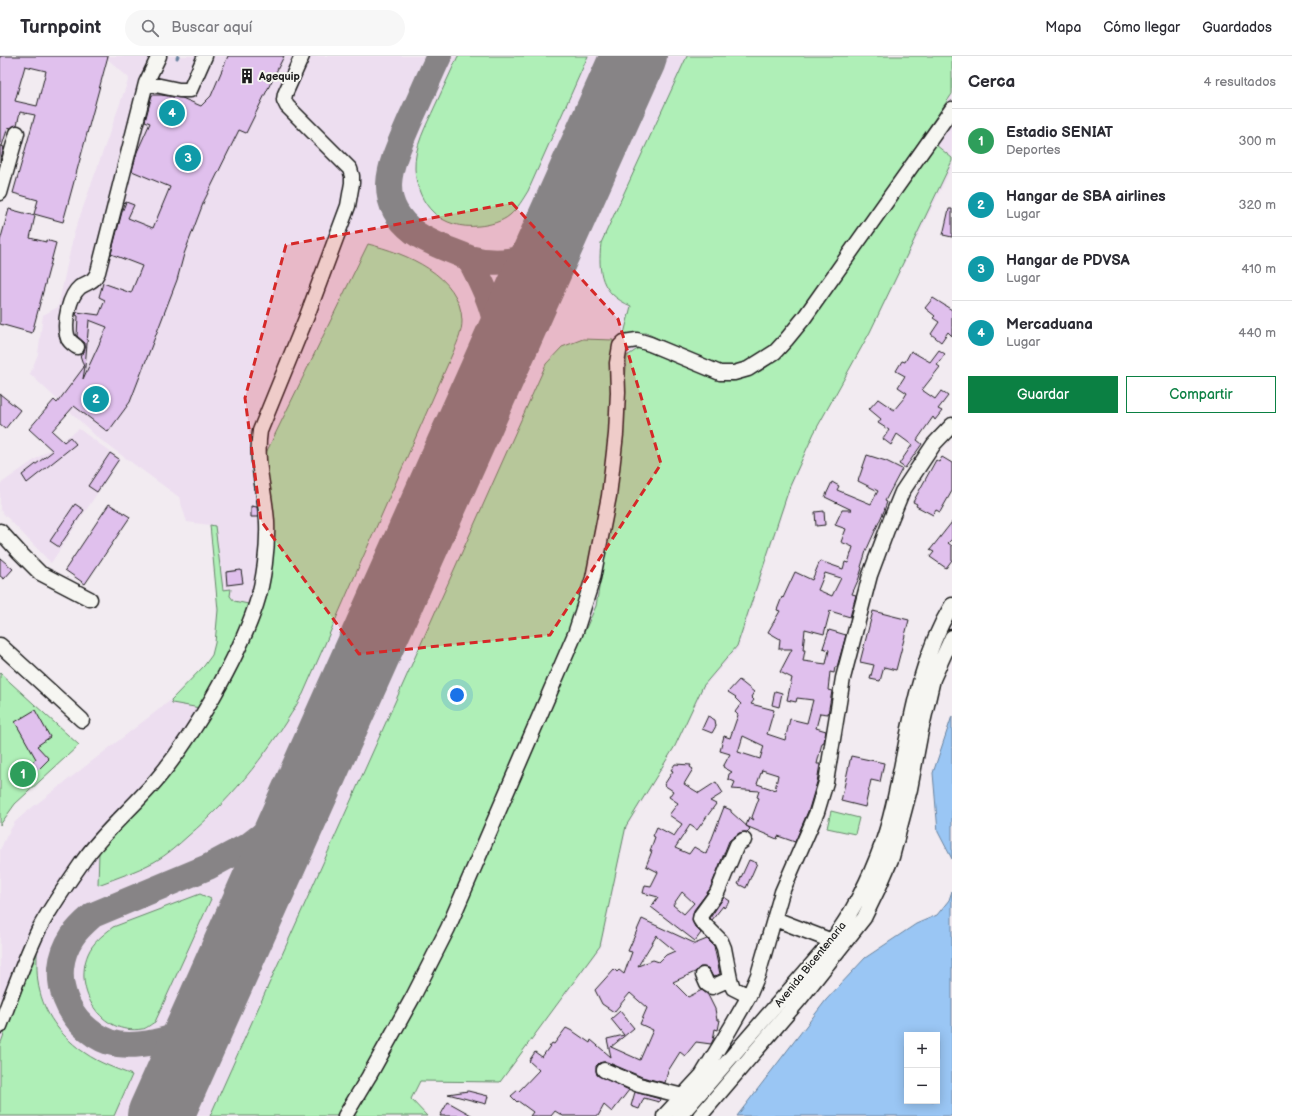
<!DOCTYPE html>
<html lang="es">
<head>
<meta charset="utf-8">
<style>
  :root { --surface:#fff; --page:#f7f7f7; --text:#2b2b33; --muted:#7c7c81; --line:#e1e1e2; --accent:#0b8043 }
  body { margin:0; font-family:"Balsamiq Sans",sans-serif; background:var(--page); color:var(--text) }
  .controls { position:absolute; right:12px; bottom:12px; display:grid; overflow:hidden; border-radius:0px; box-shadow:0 2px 10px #0003 }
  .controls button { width:36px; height:36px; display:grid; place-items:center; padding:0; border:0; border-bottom:1px solid var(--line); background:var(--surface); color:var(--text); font:20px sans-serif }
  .you { position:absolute; left:457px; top:639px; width:14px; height:14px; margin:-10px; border:3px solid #fff; border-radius:50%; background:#1a73e8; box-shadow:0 0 0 6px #1a73e833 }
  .badge { display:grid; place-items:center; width:26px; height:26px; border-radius:50%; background:var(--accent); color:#fff; font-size:13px; font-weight:700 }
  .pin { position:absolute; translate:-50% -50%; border:2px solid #fff; box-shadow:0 1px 4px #0006 }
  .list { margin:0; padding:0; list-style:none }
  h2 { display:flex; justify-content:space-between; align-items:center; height:52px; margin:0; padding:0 16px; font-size:17px }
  h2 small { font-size:13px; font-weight:400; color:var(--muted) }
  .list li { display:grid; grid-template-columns:26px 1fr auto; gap:12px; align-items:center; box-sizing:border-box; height:64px; padding:0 16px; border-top:1px solid var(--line) }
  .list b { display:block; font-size:15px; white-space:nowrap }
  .list p { margin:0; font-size:13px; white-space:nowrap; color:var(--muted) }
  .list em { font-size:13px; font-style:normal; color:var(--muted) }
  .actions { display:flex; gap:8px; padding:12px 16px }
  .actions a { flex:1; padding:9px 0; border:1px solid var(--accent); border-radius:0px; text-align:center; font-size:14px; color:var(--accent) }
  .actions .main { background:var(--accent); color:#fff }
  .icon { flex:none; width:22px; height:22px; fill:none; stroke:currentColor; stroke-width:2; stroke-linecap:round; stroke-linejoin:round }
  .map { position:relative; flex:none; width:952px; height:1060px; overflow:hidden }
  header { display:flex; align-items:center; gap:24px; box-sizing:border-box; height:56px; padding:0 20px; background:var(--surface); border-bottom:1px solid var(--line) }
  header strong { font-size:19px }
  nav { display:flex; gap:22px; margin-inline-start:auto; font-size:14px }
  .search { width:280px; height:36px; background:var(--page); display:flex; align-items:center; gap:10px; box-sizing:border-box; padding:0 14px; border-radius:22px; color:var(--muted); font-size:15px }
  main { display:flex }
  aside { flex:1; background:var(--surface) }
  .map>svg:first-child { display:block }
  .built { fill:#eddef0 }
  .green { fill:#afefb7; stroke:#66866a }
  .water { fill:#9ac6f4; stroke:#68829e; fill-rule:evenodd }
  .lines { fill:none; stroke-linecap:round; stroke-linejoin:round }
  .stream { stroke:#68829e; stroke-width:3 }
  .taxiway { stroke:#878486; stroke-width:26 }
  .runway { stroke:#878486; stroke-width:66 }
  .building { fill:#e0c0ed; stroke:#1c1c1c; fill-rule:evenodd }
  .minor-casing { stroke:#1c1c1c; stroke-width:17 }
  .minor { stroke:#f6f6f2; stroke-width:14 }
  .marked { fill:#d62828; fill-opacity:0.2; stroke:#d62828; stroke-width:3; stroke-dasharray:8 5; stroke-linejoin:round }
  .labels { text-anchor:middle; stroke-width:4; stroke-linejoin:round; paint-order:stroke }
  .poi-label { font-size:11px; font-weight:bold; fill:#1c1c1c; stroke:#f6f6f2; text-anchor:start }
  .street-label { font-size:11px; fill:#1c1c1c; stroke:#f6f6f2 }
</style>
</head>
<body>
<header>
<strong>Turnpoint</strong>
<div class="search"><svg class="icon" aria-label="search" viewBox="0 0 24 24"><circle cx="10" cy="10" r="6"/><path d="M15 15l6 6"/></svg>Buscar aquí</div>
<nav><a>Mapa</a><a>Cómo llegar</a><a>Guardados</a></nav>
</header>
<main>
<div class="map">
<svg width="952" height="1060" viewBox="0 0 952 1060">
  <rect width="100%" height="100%" fill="#f2ebf1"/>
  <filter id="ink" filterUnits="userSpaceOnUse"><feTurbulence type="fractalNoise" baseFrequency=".025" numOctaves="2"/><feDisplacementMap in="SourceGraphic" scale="8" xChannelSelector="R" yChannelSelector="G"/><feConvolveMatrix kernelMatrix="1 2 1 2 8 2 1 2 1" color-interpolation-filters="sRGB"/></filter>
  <g filter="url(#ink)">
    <path class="built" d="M104 0H952V111L870 277 814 378 791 431 738 592 704 631 675 691 627 771 601 891 500 1026 420 1025 411 1043 427 1060H0V794L6 781 15 766 25 757 171 644 204 610 212 599 215 587 216 572 217 540 210 469 187 466 179 441 98 382 30 318 38 298 43 259 58 251 74 177 129 22Z
      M79 373 120 403 51 507 0 454V428Z"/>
    <path class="green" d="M458 0H588L528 135C523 143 518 152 510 159 502 166 489 169 479 170 442 174 417 150 415 113 414 91 426 70 435 50 443 33 450 17 458 0Z
      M687 0H952V38L795 265 773 289 751 306 734 311 717 310 646 277 624 278 631 250C600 237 598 216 601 187Z
      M936 89 952 102V105L870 276 814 377 790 430 737 590 703 630 675 690 626 770 600 890 500 1026 420 1025 411 1043 427 1060H350L417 947 596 550 617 426 627 300 639 292 715 322 733 325 761 315 786 296 814 261Z
      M368 188C405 197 461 219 462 265 462 275 458 285 454 294L303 638C273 690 235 740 188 780 178 789 167 799 154 806 137 815 117 822 98 829L99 796 141 749 262 552 263 403Z
      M583 283 613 284 611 380 596 493 582 549 443 871 397 959 339 1060H210L546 308 562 291Z
      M210 469 215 470 223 534 231 533 230 540 234 545 253 549 239 585 200 652 172 647 171 644 204 610 212 599 215 587 218 554Z
      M0 617 79 689 15 748 0 769Z
      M831 755 859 762 855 778 827 772Z
      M200 838 211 843 155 966C151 968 146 973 142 973 101 980 73 934 88 898 93 886 103 879 113 871Z
      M37 890C37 905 36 922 40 936 46 961 64 983 85 997 99 1007 117 1013 132 1019L114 1060H0V989Z"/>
    <path class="water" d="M952 660V803L938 776 933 717Z
      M952 835V1060H737L826 944 865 902 916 868 937 859 949 844ZM907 979H937V1045H907Z"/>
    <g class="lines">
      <path class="stream" d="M177 2 178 0"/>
      <path class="taxiway" d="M439 0C429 21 420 43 410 64 393 104 371 143 414 176 430 188 451 194 469 202
        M497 307C503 269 486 234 469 202 494 209 528 207 547 187 550 183 553 178 556 174
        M206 957C201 962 197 968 191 972 181 980 168 983 155 986 140 989 124 991 109 986 68 971 46 920 72 881 77 873 85 866 93 859L208 811 249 789 278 767 289 756 308 729"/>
      <path class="runway" d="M160 1060 634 0"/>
    </g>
    <path class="building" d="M0 0H108L63 166 34 158 38 144 13 137 35 59 20 56 17 69 11 72 8 71 2 90 0 89ZM25 10 46 15 37 50 15 45Z
      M228 0H284L246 77 239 74 204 145 184 198 177 224 130 346 108 376 74 350 52 375 64 386 70 381 76 388 27 427 22 419 53 395 29 373 54 344 57 347 84 311 80 299 84 296 85 292V287L77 280 78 260 76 259 77 256 99 259 105 244 99 241 103 227 131 237 142 210 111 198 122 156 126 146 134 149 128 162 153 172 170 131 132 115 137 96 150 67 145 65 152 39H161L182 42 201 50 211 40ZM89 264 107 271 83 323 85 311Z
      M0 90 4 91 0 106Z
      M9 153 35 160 30 182 46 186V184L56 187 32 277 0 268V185Z
      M949 153H952V181L943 179Z
      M933 242 952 254V280L948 276 941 286 931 278 939 266 933 262 935 260 925 252Z
      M939 294 945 298 937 309 940 311 922 334 935 343 941 335 948 340 938 353 942 355 935 364 933 361 917 384 922 388 905 412 899 408 912 389 897 378 891 389 883 383 889 374 878 367 881 363 869 353 878 343 894 354 904 342 907 337 898 331 905 320 896 315 902 305 905 306 911 295 930 306Z
      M0 338 20 354 5 373 0 369Z
      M110 397 119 403 97 436 88 430Z
      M867 399 886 405 902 413 885 445 887 446 884 455 866 495 861 511 862 512 859 522 852 538 856 539 850 561 830 555 824 578 805 573 803 594H805L803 605 826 608 829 594 823 592 829 574 846 579 837 611H835L834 617 830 616 828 634 832 635 828 658 820 657 816 672 826 675 824 686 822 687 817 708H820L817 726 809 753 795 786 778 780 777 783 746 770 749 761 754 764 752 761 759 742 757 741 759 735 732 733 735 726 728 723 729 718 732 716 723 711 730 698 720 695 724 680 730 682 738 659 735 656 741 648 735 642 736 641 728 636 739 624 754 636 751 641 754 644 751 648 774 654 767 678 785 684 790 663 807 667 813 644 797 642 796 646 787 644 792 622 780 616 792 593H779L780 583 768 576 780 555 777 554 782 541 783 542 795 516 812 524 820 505 843 513 845 506 848 507 853 491 841 486 846 473 835 469 842 454H852L825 441 832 426 839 430 837 434 871 448 878 435 858 425ZM825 517 841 522 832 540 818 534ZM743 680 764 690 760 703 738 696ZM762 714 778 719 775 734 757 728Z
      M942 401 952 407V435L940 456 936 454 933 459 916 450 917 448 913 446 936 404 939 406Z
      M75 448 84 454 59 491 50 485Z
      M109 448 130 461 85 528 65 514Z
      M251 450 257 451 258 461H251Z
      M824 455 825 469 816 470 815 456Z
      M952 466V483L948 487 952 490V504L946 512 930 501 934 496 930 494Z
      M0 502 13 513 4 523 0 520Z
      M241 514 243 527 227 529 226 516Z
      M873 555 909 564 896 614 884 611 880 625 870 623 874 609 860 606Z
      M775 635 782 637 779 651 772 649Z
      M35 654 50 681 37 690 49 703 37 715 30 708 36 703 15 666Z
      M708 660 715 664 716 670 712 677 702 673Z
      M851 700 884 707 880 726 871 724 865 751 841 745Z
      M675 708 691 709 690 711 693 713 684 728 699 737 716 726 723 737 710 745 716 748 697 774 690 769 675 792 689 798 694 791 706 798 724 751 731 754V756L750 773 747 776H743L739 777 729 785 710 833 694 854 692 865 695 871 701 877 695 885 651 851 658 841 643 837 645 829 651 830 658 816 646 810 652 795H650L655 781 653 780 657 771 674 780 682 768 669 759 678 747 669 741 673 735 664 729 673 715 671 714ZM682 836 694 847 684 858 673 849Z
      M749 804 757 807 746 832 738 828Z
      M724 841 730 845 724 852 723 850 712 864 710 862Z
      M642 863 694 887 692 889 707 883 714 890 720 918 713 921 708 912 704 911H700L695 916 673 926 688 941 702 934 708 939 715 953 717 964H720L718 974 715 973 713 984 711 988 696 986 685 1000 680 996 668 1015 665 1027 642 1021 607 1006H603L599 1007 596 1010V1015L597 1019 629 1034 612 1056 604 1049 598 1060H563L555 1055 551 1060H530L533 1056 518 1045 517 1046 511 1040 518 1034 519 1035 539 1014 529 1005 535 996 542 1001 552 987 554 988 566 972 574 976 590 987 591 984 611 1001 607 983 624 979 611 963 620 955 634 972 611 991 640 1004 653 974 640 968 647 952 630 937 614 956 602 948 595 934 614 913 617 916 619 914 624 918 632 896 628 895ZM657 879 658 881 675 895 666 899 659 906 653 904 638 910Z
      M468 1035 488 1040 486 1048 448 1038Z
      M635 1036 660 1043 659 1046 644 1042 639 1053 631 1050Z
      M448 1046 473 1060H440Z"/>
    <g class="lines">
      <g class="minor-casing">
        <path id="minor" d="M146 27 179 34H190L205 0
          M0 137 17 77
          M77 291C73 288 68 285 67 279 64 266 69 240 80 231 89 225 93 227 98 216L146 27 159 0
          M0 475 19 496 40 517 90 543
          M0 589 82 664
          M744 784 737 789 717 837 701 859 700 863 702 866 721 885 724 892 730 923 733 932 749 940
          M775 863 832 885 839 889
          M703 919 707 928 712 931 730 923
          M0 970C12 938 24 904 39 873 52 849 68 827 83 805 104 775 135 750 158 722 179 697 197 669 213 641 230 611 245 582 256 549 264 525 268 491 267 466 265 434 255 407 260 375L307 260 348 150 352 127V120L350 113 287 50 284 44 285 38 302 0
          M604 1014 639 1029 683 1040
          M345 1060 369 1020 413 941 448 872 575 578 593 522 609 440 616 378 618 336 617 307 620 290 624 286 637 284 650 288 720 317H734L748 313 775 296 786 284 804 262 952 53
          M664 1060 702 1019 730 973 749 940 758 919 782 836 817 756 826 726 843 622 870 519 891 463 902 436 934 388 952 369
          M680 1060 832 885C839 874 847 863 853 852 871 820 885 785 893 750 909 682 915 610 952 549
          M700 1060 800 943 864 862 879 831 892 801 910 733 921 675 933 623 952 581"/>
      </g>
      <use href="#minor" class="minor"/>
    </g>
  </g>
  <path class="marked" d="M512 147 618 263 661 408 550 579 359 598 261 465 245 342 286 189Z"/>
  <defs>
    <g id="building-bare" transform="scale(1.2)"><path d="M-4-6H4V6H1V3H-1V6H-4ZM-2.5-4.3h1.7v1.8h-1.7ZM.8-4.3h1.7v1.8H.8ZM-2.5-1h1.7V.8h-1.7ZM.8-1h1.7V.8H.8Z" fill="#1c1c1c" stroke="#f6f6f2" stroke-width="2.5" paint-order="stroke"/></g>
  </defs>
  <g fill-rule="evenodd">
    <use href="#building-bare" x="247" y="20"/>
  </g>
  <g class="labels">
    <g class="poi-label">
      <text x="259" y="24">Agequip</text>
    </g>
    <g class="street-label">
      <text transform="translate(810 908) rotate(-51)" y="4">Avenida Bicentenaria</text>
    </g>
  </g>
</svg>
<div class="controls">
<button>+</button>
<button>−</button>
</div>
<div class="you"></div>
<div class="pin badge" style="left:23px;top:718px;background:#2e9e5b">1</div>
<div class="pin badge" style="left:96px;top:343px;background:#0f9aa8">2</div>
<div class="pin badge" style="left:188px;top:102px;background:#0f9aa8">3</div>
<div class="pin badge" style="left:172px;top:57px;background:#0f9aa8">4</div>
</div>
<aside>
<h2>Cerca<small>4 resultados</small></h2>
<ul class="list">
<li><span class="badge" style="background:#2e9e5b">1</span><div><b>Estadio SENIAT</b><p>Deportes</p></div><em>300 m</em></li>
<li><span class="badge" style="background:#0f9aa8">2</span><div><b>Hangar de SBA airlines</b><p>Lugar</p></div><em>320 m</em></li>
<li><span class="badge" style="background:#0f9aa8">3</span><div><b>Hangar de PDVSA</b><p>Lugar</p></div><em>410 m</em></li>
<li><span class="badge" style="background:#0f9aa8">4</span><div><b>Mercaduana</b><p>Lugar</p></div><em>440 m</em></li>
</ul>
<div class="actions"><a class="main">Guardar</a><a>Compartir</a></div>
</aside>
</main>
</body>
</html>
